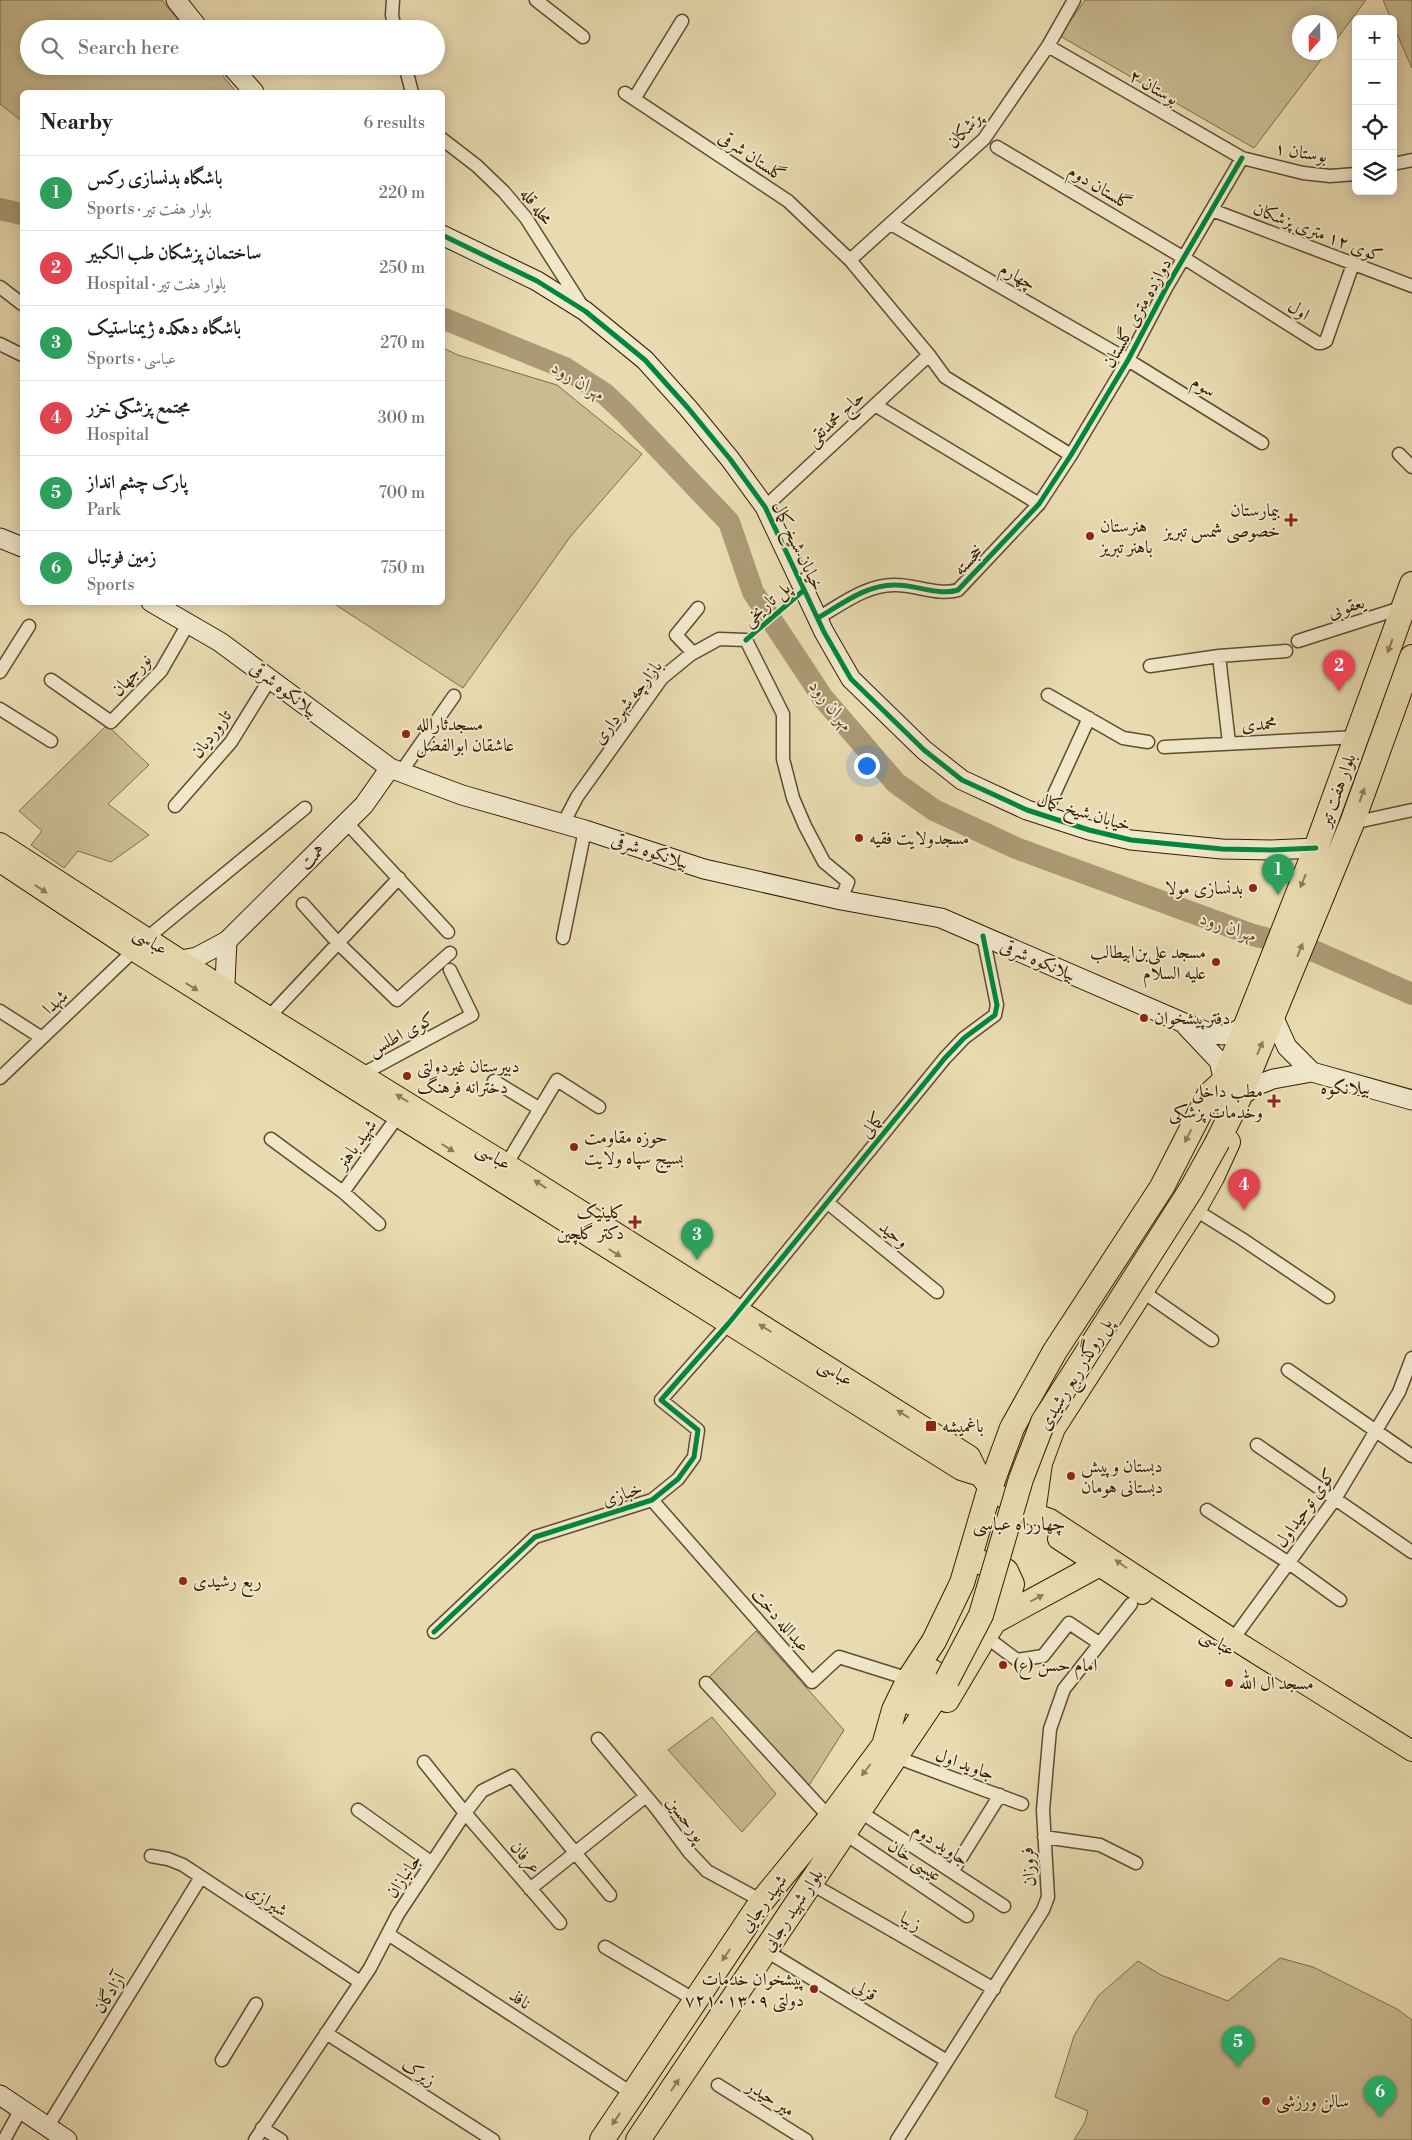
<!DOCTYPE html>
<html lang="en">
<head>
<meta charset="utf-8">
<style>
  :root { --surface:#fff; --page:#f2f2f2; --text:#222; --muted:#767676; --line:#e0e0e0; --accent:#8f2418 }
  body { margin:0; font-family:"Libre Bodoni",Amiri,serif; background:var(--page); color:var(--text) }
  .controls { position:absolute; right:15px; top:15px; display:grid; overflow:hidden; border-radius:8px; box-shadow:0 2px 12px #0003 }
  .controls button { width:45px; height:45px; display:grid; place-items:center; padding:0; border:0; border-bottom:1px solid var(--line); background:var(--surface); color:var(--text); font:25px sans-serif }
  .compass { position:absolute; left:1292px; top:15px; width:45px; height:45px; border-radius:50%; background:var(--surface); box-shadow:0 2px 12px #0003; rotate:200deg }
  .you { position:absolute; left:866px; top:765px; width:18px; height:18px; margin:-12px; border:4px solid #fff; border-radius:50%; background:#1a73e8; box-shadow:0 0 0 8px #1a73e833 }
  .badge { display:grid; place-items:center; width:32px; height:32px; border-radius:50%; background:var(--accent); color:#fff; font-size:16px; font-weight:700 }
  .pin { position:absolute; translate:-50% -41px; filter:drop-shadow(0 1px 2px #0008) }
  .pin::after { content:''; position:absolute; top:26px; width:18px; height:15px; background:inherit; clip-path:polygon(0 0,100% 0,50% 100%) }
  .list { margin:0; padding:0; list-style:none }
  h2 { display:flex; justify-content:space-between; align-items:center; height:65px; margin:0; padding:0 20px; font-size:21px }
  h2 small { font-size:16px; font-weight:400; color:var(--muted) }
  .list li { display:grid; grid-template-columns:32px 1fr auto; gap:15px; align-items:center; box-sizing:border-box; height:75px; padding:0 20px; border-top:1px solid var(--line) }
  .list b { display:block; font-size:19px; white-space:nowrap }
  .list p { margin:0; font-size:16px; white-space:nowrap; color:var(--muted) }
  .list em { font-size:16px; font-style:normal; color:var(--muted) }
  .icon { flex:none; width:28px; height:28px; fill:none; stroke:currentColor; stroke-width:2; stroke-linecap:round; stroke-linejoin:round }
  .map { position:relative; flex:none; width:1412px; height:2140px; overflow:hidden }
  .search { position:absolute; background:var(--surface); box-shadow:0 2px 12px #0003; left:20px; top:20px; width:425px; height:55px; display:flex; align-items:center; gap:12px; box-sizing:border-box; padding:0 18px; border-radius:28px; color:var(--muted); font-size:19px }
  .panel { position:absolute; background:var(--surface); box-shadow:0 2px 12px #0003; left:20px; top:90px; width:425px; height:515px; border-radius:8px }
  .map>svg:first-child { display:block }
  .green { fill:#cabb93; stroke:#7e6c4a }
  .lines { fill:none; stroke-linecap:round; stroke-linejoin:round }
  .river { stroke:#ab9a75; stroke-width:22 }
  .street-casing { stroke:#604c2c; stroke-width:15 }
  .secondary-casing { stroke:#331d00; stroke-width:21 }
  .primary-casing { stroke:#331d00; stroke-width:22 }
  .highway-casing { stroke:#331d00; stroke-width:26 }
  .street { stroke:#f1e8cc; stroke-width:12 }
  .secondary { stroke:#f1e8cc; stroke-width:19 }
  .primary { stroke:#e9dbb1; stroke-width:20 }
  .highway { stroke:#e9dbb1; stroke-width:24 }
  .highway-bridge-casing { stroke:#331d00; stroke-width:26; stroke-linecap:butt }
  .highway-bridge { stroke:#e9dbb1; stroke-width:24 }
  .cycleway-casing { stroke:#f1e8cc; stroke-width:8 }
  .cycleway { stroke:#00873e; stroke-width:5 }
  .oneway { fill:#8e7c58 }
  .poi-dot { fill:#8f2418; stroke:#f1e8cc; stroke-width:2 }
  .labels { text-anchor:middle; stroke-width:4; stroke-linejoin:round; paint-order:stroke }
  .street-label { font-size:18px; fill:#331d00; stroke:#f1e8cc }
  .poi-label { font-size:18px; fill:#331d00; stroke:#f1e8cc; text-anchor:start }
  .water-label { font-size:19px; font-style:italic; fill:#5d4929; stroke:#f1e8cc }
  .neighbourhood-label { font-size:19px; fill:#331d00; stroke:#f1e8cc }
</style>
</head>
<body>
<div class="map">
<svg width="1412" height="2140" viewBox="0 0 1412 2140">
  <rect width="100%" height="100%" fill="#e9dbb1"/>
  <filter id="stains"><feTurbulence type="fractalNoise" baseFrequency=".004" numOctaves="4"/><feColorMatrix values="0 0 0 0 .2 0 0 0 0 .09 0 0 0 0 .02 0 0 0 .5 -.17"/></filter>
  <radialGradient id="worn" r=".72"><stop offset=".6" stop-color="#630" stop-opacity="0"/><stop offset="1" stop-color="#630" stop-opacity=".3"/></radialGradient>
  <path class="green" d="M0 0H162L185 29H29V66H215L236 92H22V121L0 104Z
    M1085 0H1366L1330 48V22H1300V52L1326 53 1254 148 1060 36Z
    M1383 0H1412V68L1393 25V19H1391Z
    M443 348 458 355 557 385 642 454 570 537 463 688 333 603 442 602Z
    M107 725 149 765 108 804 149 835 111 862 78 851 64 868 31 845 42 831 19 811Z
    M756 1631 844 1730 808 1787 708 1678Z
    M712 1717 776 1794 742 1832 668 1750Z
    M1280 1958 1313 1967 1397 2009 1412 2020V2140H1074L1085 2122 1088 2111 1055 2097 1074 2036 1098 1996 1138 1961 1161 1975 1228 2001Z"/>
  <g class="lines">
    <path class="river" d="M0 209 22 214
      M442 318 565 368 605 394 625 413 729 522 753 592 823 698 896 783 934 810 1016 848 1253 935 1314 951 1412 994"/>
    <g class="street-casing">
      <path id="street" d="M393 0 392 15 395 29
        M536 0 583 37
        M1048 46 1242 158 1303 173 1330 176 1356 174
        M405 66 412 92
        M625 93 788 201 850 260 929 355 945 377 1071 455
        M634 99 682 21
        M442 139 477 166 504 192 526 218 582 306
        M997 147 1184 258 1318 343H1322L1326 341 1353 264
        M1393 164 1412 160
        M1212 210 1412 286
        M891 224 1128 360 1262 443
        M850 260 984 139 1048 46 1074 0
        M0 287 22 304
        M0 344 22 355
        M875 405 1039 504
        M1399 454 1412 467
        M765 507 929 355
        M818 618C842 604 867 584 896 585 916 585 939 596 958 590L1039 504 1071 455 1128 360 1166 288 1242 158
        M1298 641 1404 607
        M693 653 676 635 698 608
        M1219 656 1229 743
        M1150 666 1219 656 1286 651
        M0 672 29 626
        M51 680 111 722 161 671 188 624
        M1048 695 1123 738 1148 742
        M0 709 51 741
        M1164 747 1357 737
        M401 772 454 696
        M175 806 231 742 270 679
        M1044 816 1089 718
        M346 822 448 932
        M1352 823 1412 810
        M563 824 577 797 662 678 690 655 719 639 746 640 783 714V759L793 798 805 826 824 862 848 882 841 900
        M303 904 338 943 397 1000 450 953
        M563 938 585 830
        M0 1011 42 1038
        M265 1021 399 878
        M357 1077 472 1015 450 970
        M0 1078 147 938 305 808
        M494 1081 540 1109
        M271 1139 343 1192 379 1224
        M503 1170 557 1080 599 1107
        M343 1192 398 1116
        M828 1203 937 1292
        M1194 1209 1242 1239 1328 1297
        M1142 1291 1212 1340
        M1288 1370 1412 1456
        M1257 1445 1412 1552
        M652 1500 812 1682 839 1657 909 1679
        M1207 1510 1289 1563 1340 1600
        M434 1632 535 1537 652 1500 678 1479 694 1457 698 1430 661 1400 728 1324 945 1058 964 1038 995 1015 997 1005 983 936
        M985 1636 1017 1660 1043 1656 1069 1623 1099 1643
        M1233 1639 1335 1499 1399 1392 1412 1358
        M706 1683 830 1818
        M598 1739 656 1808 689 1852 707 1871 762 1901
        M896 1757 1022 1804
        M424 1762 465 1813 560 1923
        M358 1810 432 1863
        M859 1811 1004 1906
        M844 1833 967 1916
        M1044 1837 1100 1845 1136 1863
        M151 1856 168 1859 183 1865 360 1982
        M952 1872 1000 1795
        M810 1883 994 1989
        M530 1889 646 1796
        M388 1934 633 2094
        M605 1947 695 2000
        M765 1950 947 2061
        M326 2033 493 2140
        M222 2060 256 2004
        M718 2085 806 2140
        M48 2126 201 1877
        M262 2128 281 2140
        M4 2140 21 2109
        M255 2140 370 1968 398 1914 465 1813 482 1791 512 1776 610 1895
        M897 2140 1043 1910 1048 1897 1043 1810 1050 1729 1064 1689 1131 1604"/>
    </g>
    <g class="secondary-casing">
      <path id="secondary" d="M176 0 199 29
        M231 66 254 92
        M442 235 537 281 585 311 645 360 688 408 730 459 765 507 824 632 851 679 924 750 962 780 1027 810 1089 830 1131 840 1222 849 1271 850 1316 848
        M0 538 22 547
        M151 602 220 642 390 768 462 795 585 830 704 869 841 900 941 918 1184 1023C1209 1032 1224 1044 1246 1024
        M171 962 197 957 227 941 364 805 390 768
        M224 1003 227 941
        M1273 1016 1287 1047 1312 1072
        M1186 1026 1219 1061 1224 1081
        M1239 1098 1255 1086 1273 1079 1312 1072 1412 1100
        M0 2095 67 2140"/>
    </g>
    <g class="primary-casing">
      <path id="primary" d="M0 843 269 1017 507 1164 970 1456C975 1467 980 1478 988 1486 999 1498 1034 1514 1050 1519L1233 1639 1412 1751
        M0 862 134 951 961 1470 980 1476
        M1058 1539 1142 1594"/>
    </g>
    <g class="highway-casing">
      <path id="highway" d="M1221 1097 1224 1081 1316 848 1412 584
        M1218 1141 1239 1098 1352 823 1412 657
        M1033 1513 1040 1463 1053 1428 1194 1209 1212 1177 1228 1142
        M995 1621 1096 1566
        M947 1700 985 1636 1008 1600 1012 1584 1006 1571 977 1561
        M912 1703 933 1672
        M883 1749 894 1710 909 1679 934 1641 962 1583 990 1488 1012 1428 1055 1351 1162 1187 1209 1095 1224 1081
        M602 2140 762 1901 830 1818 891 1736
        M638 2140 945 1683"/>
    </g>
    <use href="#street" class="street"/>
    <use href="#secondary" class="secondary"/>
    <use href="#primary" class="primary"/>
    <use href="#highway" class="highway"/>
    <g class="highway-bridge-casing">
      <path id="highway-bridge" d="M947 1680 981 1615 1021 1479 1043 1422 1192 1188 1218 1141"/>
    </g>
    <use href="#highway-bridge" class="highway-bridge"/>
    <g class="cycleway-casing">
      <path id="cycleway" d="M442 235 537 281 585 311 645 360 688 408 730 459 765 507 824 632 851 679 924 750 962 780 1027 810 1089 830 1131 840 1222 849 1271 850 1316 848
        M818 618C842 604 867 584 896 585 916 585 939 596 958 590L1039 504 1071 455 1128 360 1166 288 1242 158
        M746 640 804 590
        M434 1632 535 1537 652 1500 678 1479 694 1457 698 1430 661 1400 728 1324 945 1058 964 1038 995 1015 997 1005 983 936"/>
    </g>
    <use href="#cycleway" class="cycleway"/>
  </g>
  <defs><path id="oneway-solid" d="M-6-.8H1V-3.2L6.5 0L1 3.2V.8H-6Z" transform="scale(1.25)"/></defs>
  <g class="oneway">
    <use href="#oneway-solid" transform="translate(1390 646) rotate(110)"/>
    <use href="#oneway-solid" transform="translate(1362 795) rotate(-70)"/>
    <use href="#oneway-solid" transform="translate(1303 881) rotate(112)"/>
    <use href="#oneway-solid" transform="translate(41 889) rotate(33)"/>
    <use href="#oneway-solid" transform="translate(1300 950) rotate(-68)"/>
    <use href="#oneway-solid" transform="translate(192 987) rotate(32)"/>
    <use href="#oneway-solid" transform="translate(1260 1048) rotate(-67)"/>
    <use href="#oneway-solid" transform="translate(402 1098) rotate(-148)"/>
    <use href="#oneway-solid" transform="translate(1188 1136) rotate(117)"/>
    <use href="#oneway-solid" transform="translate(448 1148) rotate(32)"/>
    <use href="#oneway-solid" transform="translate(540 1184) rotate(-147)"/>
    <use href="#oneway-solid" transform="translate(615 1253) rotate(32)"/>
    <use href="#oneway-solid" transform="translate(765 1328) rotate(-148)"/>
    <use href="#oneway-solid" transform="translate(903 1414) rotate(-148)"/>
    <use href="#oneway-solid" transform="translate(1121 1564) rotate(-145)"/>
    <use href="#oneway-solid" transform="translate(1037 1598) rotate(-28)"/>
    <use href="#oneway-solid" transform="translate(866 1770) rotate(127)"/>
    <use href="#oneway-solid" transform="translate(726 1955) rotate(124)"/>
    <use href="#oneway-solid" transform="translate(675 2085) rotate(-56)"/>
    <use href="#oneway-solid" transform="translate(616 2119) rotate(124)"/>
  </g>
  <g class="poi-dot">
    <path d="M1288.5 512.5h5v5h5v5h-5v5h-5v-5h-5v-5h5z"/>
    <circle cx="1090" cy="536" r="5"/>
    <circle cx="406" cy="734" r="5"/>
    <circle cx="859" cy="838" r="5"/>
    <circle cx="1253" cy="888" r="5"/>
    <circle cx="1216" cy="962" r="5"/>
    <circle cx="1144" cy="1018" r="5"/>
    <circle cx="407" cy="1076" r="5"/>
    <path d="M1271.5 1093.5h5v5h5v5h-5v5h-5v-5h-5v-5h5z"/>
    <circle cx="574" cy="1147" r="5"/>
    <path d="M632.5 1214.5h5v5h5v5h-5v5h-5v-5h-5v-5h5z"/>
    <rect x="925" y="1420" width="12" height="12" rx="2.5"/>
    <circle cx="1071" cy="1476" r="5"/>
    <circle cx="183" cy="1581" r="5"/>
    <circle cx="1003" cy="1665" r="5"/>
    <circle cx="1229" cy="1683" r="5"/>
    <circle cx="814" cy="1989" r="5"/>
    <circle cx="1266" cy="2101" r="5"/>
  </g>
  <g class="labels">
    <g class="street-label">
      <text transform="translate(1154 87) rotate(30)" y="6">بوستان ۲</text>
      <text transform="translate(964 130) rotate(-47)" y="6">پزشکان</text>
      <text transform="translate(1301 152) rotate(9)" y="6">بوستان ۱</text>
      <text transform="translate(752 156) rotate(34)" y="6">گلستان شرقی</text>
      <text transform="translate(1100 187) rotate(31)" y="6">گلستان دوم</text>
      <text transform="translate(537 206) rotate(53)" y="6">محله قله</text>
      <text transform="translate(1318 232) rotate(21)" y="6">کوی ۱۲ متری پزشکان</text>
      <text transform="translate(1018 276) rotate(30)" y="6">چهارم</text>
      <text transform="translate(1299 310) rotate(32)" y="6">اول</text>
      <text transform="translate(1137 313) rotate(-61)" y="6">دوازده متری گلستان</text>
      <text transform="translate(1204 386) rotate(32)" y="6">سوم</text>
      <text transform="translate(835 418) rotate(-43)" y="6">حاج محمدتقی</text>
      <text transform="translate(798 546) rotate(64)" y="6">خیابان شیخ کمال</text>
      <text transform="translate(968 560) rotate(-47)" y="6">خجسته</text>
      <text transform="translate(766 604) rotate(-41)" y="6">پل تاریخی</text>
      <text transform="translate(1346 607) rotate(-18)" y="6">یعقوبی</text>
      <text transform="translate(131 675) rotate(-48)" y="6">نورجهان</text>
      <text transform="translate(284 689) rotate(37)" y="6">بیلانکوه شرقی</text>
      <text transform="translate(627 702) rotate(-52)" y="6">بازارچه شهرداری</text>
      <text transform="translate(1259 724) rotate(-3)" y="6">محمدی</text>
      <text transform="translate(211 734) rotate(-53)" y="6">تاروردیان</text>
      <text transform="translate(1337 790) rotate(-70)" y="6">بلوار هفت تیر</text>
      <text transform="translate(1084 812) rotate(16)" y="6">خیابان شیخ کمال</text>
      <text transform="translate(650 851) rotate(18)" y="6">بیلانکوه شرقی</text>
      <text transform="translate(312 857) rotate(-45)" y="6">همت</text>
      <text transform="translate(151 941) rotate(33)" y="6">عباسى</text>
      <text transform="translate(1038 960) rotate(23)" y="6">بیلانکوه شرقی</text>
      <text transform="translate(55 1002) rotate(-43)" y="6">شهدا</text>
      <text transform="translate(401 1034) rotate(-28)" y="6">کوی اطلس</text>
      <text transform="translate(872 1125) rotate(-51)" y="6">کمالی</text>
      <text transform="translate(356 1144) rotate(-54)" y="6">شهید باهنر</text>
      <text transform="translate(494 1156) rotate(32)" y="6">عباسى</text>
      <text transform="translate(894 1234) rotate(39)" y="6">وحید</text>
      <text transform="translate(836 1372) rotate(32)" y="6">عباسى</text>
      <text transform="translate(1075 1374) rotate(-59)" y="6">پل روگذر ربع رشیدی</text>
      <text transform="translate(622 1494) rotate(-19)" y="6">خبازی</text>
      <text transform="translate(1305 1508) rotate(-55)" y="6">کوی توحیداول</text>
      <text transform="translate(781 1620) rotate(49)" y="6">عبدالله دخت</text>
      <text transform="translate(1218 1642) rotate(32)" y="6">عباسى</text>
      <text transform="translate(965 1764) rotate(20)" y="6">جاوید اول</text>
      <text transform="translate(686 1819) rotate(53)" y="6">پورحسین</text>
      <text transform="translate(941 1844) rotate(33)" y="6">جاوید دوم</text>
      <text transform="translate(526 1857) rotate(49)" y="6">عرفان</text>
      <text transform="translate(915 1860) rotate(34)" y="6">عیسی خان</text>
      <text transform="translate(1028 1867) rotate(-94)" y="6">فروزان</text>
      <text transform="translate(403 1876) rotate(-56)" y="6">جانبازان</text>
      <text transform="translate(267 1900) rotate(33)" y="6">شیرازی</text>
      <text transform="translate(763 1903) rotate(-53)" y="6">شهید رجایی</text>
      <text transform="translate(792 1910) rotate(-56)" y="6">بلوار شهید رجایی</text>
      <text transform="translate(911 1921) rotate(30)" y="6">زیبا</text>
      <text transform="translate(865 1990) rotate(31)" y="6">قزلی</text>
      <text transform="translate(109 1993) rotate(-58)" y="6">آزادگان</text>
      <text transform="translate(520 1999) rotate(33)" y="6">نافذ</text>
      <text transform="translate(419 2072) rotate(33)" y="6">زیرک</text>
      <text transform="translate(771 2098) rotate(32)" y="6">میر حیدر</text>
    </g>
    <g class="poi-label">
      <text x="1280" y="516" text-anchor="end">بیمارستان<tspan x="1280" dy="21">خصوصی شمس تبریز</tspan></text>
      <text x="1100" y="532">هنرستان<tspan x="1100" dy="21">باهنر تبریز</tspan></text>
      <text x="416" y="730">مسجدثارالله<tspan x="416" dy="21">عاشقان ابوالفضل</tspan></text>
      <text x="869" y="844">مسجدولایت فقیه</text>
      <text x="1243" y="894" text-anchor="end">بدنسازی مولا</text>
      <text x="1206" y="958" text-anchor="end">مسجد علی‌بن‌ابیطالب<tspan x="1206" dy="21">علیه السلام</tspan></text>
      <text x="1154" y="1024">دفترپیشخوان</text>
      <text x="417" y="1072">دبیرستان غیردولتی<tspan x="417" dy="21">دخترانه فرهنگ</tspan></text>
      <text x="1263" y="1097" text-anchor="end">مطب داخلی<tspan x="1263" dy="21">وخدمات پزشکی</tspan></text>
      <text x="584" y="1143">حوزه مقاومت<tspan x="584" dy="21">بسیج سپاه ولایت</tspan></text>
      <text x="624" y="1218" text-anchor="end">کلینیک<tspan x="624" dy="21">دکتر گلچین</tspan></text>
      <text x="942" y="1432">باغمیشه</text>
      <text x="1081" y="1472">دبستان وپیش<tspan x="1081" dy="21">دبستانی هومان</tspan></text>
      <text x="193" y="1587">ربع رشیدی</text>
      <text x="1013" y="1671">امام حسن (ع)</text>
      <text x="1239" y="1689">مسجد ال الله</text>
      <text x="804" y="1985" text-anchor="end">پیشخوان خدمات<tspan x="804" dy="21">دولتی ۷۲۱۰۱۳۰۹</tspan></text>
      <text x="1276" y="2107">سالن ورزشی</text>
    </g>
    <g class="water-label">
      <text transform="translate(579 380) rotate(31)" y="7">مهران رود</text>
      <text transform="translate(832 705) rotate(52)" y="7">مهران رود</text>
      <text transform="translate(1229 926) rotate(19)" y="7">مهران رود</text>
    </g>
    <g class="neighbourhood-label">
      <text x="1345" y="1094">بیلانکوه</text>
      <text x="1019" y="1530">چهارراه عباسی</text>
    </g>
  </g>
  <rect width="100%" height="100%" filter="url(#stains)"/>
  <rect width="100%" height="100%" fill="url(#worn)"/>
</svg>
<div class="controls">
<button>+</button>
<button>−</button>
<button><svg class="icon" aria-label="locate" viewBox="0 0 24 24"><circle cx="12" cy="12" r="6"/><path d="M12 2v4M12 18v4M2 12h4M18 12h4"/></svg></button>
<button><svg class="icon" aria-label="layers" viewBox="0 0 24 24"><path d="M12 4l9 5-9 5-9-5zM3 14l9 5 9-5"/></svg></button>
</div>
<svg class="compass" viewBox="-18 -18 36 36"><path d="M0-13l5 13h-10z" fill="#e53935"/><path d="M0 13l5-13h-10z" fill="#767676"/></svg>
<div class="you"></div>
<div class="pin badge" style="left:1278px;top:895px;background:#2e9e5b">1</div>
<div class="pin badge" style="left:1339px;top:691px;background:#e0444e">2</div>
<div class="pin badge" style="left:697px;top:1260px;background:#2e9e5b">3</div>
<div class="pin badge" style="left:1244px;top:1210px;background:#e0444e">4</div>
<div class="pin badge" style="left:1238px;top:2067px;background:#2e9e5b">5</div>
<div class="pin badge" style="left:1380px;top:2117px;background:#2e9e5b">6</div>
<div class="search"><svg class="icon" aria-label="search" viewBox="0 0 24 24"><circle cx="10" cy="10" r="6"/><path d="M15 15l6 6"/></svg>Search here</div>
<section class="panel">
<h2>Nearby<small>6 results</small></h2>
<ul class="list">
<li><span class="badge" style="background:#2e9e5b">1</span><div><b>باشگاه بدنسازی رکس</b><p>Sports · بلوار هفت تیر</p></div><em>220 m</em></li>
<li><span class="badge" style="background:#e0444e">2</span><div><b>ساختمان پزشکان طب الکبیر</b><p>Hospital · بلوار هفت تیر</p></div><em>250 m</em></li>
<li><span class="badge" style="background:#2e9e5b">3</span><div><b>باشگاه دهکده ژیمناستیک</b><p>Sports · عباسى</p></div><em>270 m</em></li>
<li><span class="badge" style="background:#e0444e">4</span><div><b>مجتمع پزشکی خزر</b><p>Hospital</p></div><em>300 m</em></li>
<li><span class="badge" style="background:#2e9e5b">5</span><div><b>پارک چشم انداز</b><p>Park</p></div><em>700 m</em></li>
<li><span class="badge" style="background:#2e9e5b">6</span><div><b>زمین فوتبال</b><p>Sports</p></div><em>750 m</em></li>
</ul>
</section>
</div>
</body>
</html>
